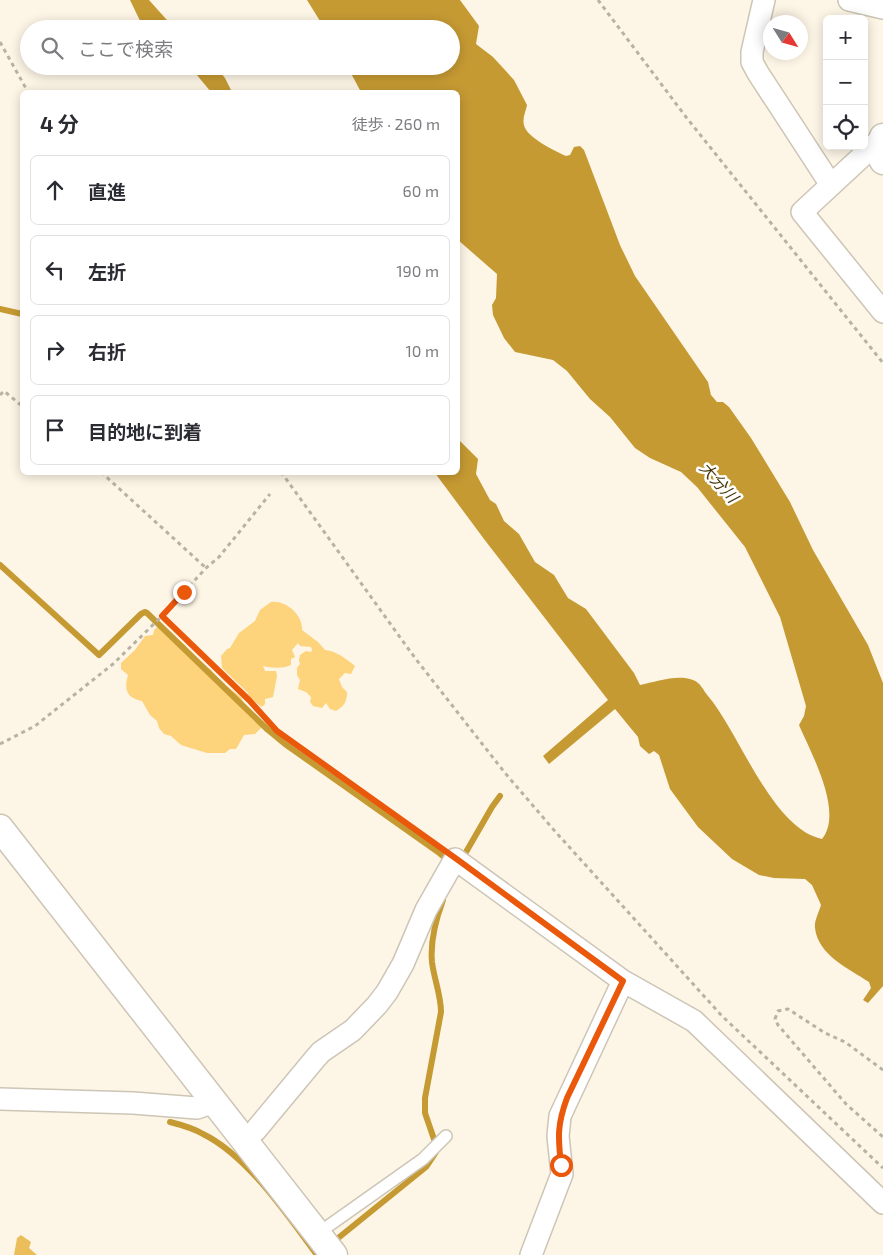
<!DOCTYPE html>
<html lang="ja">
<head>
<meta charset="utf-8">
<style>
  :root { --surface:#fff; --page:#f2f2f3; --text:#2b2b33; --muted:#7c7c81; --line:#e1e1e2 }
  body { margin:0; font-family:"Exo 2","Noto Sans JP",sans-serif; background:var(--page); color:var(--text) }
  .controls { position:absolute; right:15px; top:15px; display:grid; overflow:hidden; border-radius:8px; box-shadow:0 2px 12px #0003 }
  .controls button { width:45px; height:45px; display:grid; place-items:center; padding:0; border:0; border-bottom:1px solid var(--line); background:var(--surface); color:var(--text); font:25px sans-serif }
  .compass { position:absolute; left:763px; top:15px; width:45px; height:45px; border-radius:50%; background:var(--surface); box-shadow:0 2px 12px #0003; rotate:127deg }
  .stop { position:absolute; width:15px; height:15px; margin:-11px; border:4px solid #ea580c; border-radius:50%; background:#fff }
  .stop.end { background:#ea580c; border-color:#fff; box-shadow:0 1px 5px #0008 }
  .list { margin:0; padding:0; list-style:none }
  h2 { display:flex; justify-content:space-between; align-items:center; height:65px; margin:0; padding:0 20px; font-size:21px }
  h2 small { font-size:16px; font-weight:400; color:var(--muted) }
  .list li { display:grid; grid-template-columns:32px 1fr auto; gap:15px; align-items:center; box-sizing:border-box; height:70px; margin:0 10px 10px; padding:0 10px; border:1px solid var(--line); border-radius:8px }
  .list b { display:block; font-size:19px; white-space:nowrap }
  .list em { font-size:16px; font-style:normal; color:var(--muted) }
  .icon { flex:none; width:28px; height:28px; fill:none; stroke:currentColor; stroke-width:2; stroke-linecap:round; stroke-linejoin:round }
  .map { position:relative; flex:none; width:883px; height:1255px; overflow:hidden }
  .search { position:absolute; background:var(--surface); box-shadow:0 2px 12px #0003; left:20px; top:20px; width:440px; height:55px; display:flex; align-items:center; gap:12px; box-sizing:border-box; padding:0 18px; border-radius:28px; color:var(--muted); font-size:19px }
  .panel { position:absolute; background:var(--surface); box-shadow:0 2px 12px #0003; left:20px; top:90px; width:440px; height:385px; border-radius:8px }
  .map>svg:first-child { display:block }
  .green { fill:#fdd37b }
  .forest { fill:#ebbd5b }
  .water { fill:#c69a33 }
  .lines { fill:none; stroke-linecap:round; stroke-linejoin:round }
  .stream { stroke:#c69a33; stroke-width:6 }
  .service-casing { stroke:#cdc5b6; stroke-width:14 }
  .minor-casing { stroke:#cdc5b6; stroke-width:24 }
  .tertiary-casing { stroke:#cdc5b6; stroke-width:29 }
  .path { stroke:#b8b2a5; stroke-width:3; stroke-dasharray:4 4; stroke-linecap:butt }
  .service { stroke:#fff; stroke-width:11 }
  .minor { stroke:#fff; stroke-width:21 }
  .tertiary { stroke:#fff; stroke-width:26 }
  .route { stroke:#ea580c; stroke-width:6 }
  .labels { text-anchor:middle; stroke-width:5; stroke-linejoin:round; paint-order:stroke }
  .water-label { font-size:16px; font-style:italic; fill:#4a380d; stroke:#fff }
</style>
</head>
<body>
<div class="map">
<svg width="883" height="1255" viewBox="0 0 883 1255">
  <rect width="100%" height="100%" fill="#fdf5e5"/>
  <path class="green" d="M271 602C286 600 303 615 302 630L318 642 325 650C337 651 346 659 355 666L351 674 345 673 339 679 342 687 347 692C347 702 344 706 336 711L330 709 326 703 322 708 313 706 310 702 311 697 306 692 298 689 300 680 297 675V668L300 664 299 660 300 655 306 651 311 652 312 650 311 647 300 646 298 643 292 650 295 657 291 659V665C282 669 272 668 263 666L265 671H276L277 676 273 697 265 699V704L262 707 251 699 247 692 222 668 221 656 227 649 230 648 239 633 255 621 260 610Z
    M159 625 166 628 177 640 185 645 199 663 210 669 222 683 241 697 244 704 260 720 261 728 255 734 244 735 236 749H230L225 753H207L181 745 171 736 164 734 159 728 157 721 150 715 142 701C126 698 124 689 128 675L121 669V663L135 650 145 636 153 635 154 630Z"/>
  <path class="forest" d="M21 1235 31 1242 29 1248 37 1255H14L17 1238Z"/>
  <path class="water" d="M130 0H149L175 29H144Z
    M307 0H460L479 26 476 44 493 57 514 80 527 105C526 111 522 118 524 125 526 137 555 151 566 156L570 155 574 147 580 146 584 150 620 245 635 276 708 382 711 395 717 402H723L729 407 751 438 790 502 813 550 868 645 883 683V986L868 1003 863 1000 871 988 869 982C848 968 818 955 815 928 814 921 819 912 821 905L812 885 805 879 774 878 759 875 732 859 698 827 670 789 659 755 654 751 649 754 640 746 638 737 615 709 549 764 543 756 608 700 484 539 435 473 458 472V439L478 459 476 474 490 500 496 504 504 521 519 534 535 562 554 575 568 598 586 609 634 673 640 685C656 682 677 674 693 680 701 683 703 690 708 696 739 732 772 829 822 839 844 812 811 753 799 725L804 716 806 706 780 617 745 547 697 487 681 472 650 458 635 448 610 417 590 399 567 371 553 360 515 352 504 338 493 315 492 305 496 298 497 274 458 240V92H361L347 66H451V29H325Z
    M179 66H215L225 78 232 92H211L196 74Z"/>
  <g class="lines">
    <path class="stream" d="M0 309 22 314
      M0 565 99 655 141 614 145 612 147 613 268 730 285 744 438 852 450 862
      M462 859 492 807 500 796
      M170 1122C182 1125 193 1128 203 1134 248 1156 287 1215 317 1255
      M332 1243 426 1167 436 1152V1145L425 1113V1098L441 1012C441 995 434 979 432 962 430 941 436 919 443 900"/>
    <g class="service-casing">
      <path id="service" d="M317 1234 423 1159 446 1136"/>
    </g>
    <g class="minor-casing">
      <path id="minor" d="M764 0 752 52V62L758 73 831 185
        M849 0 883 8
        M883 137 802 212 883 312
        M0 1099 133 1103 197 1108 214 1102
        M255 1131 314 1060 321 1052 353 1030 377 1005 387 992 403 964 426 910 455 859 623 981 694 1021 883 1203
        M531 1255 562 1174 558 1136 560 1116 623 981"/>
    </g>
    <g class="tertiary-casing">
      <path id="tertiary" d="M883 137C879 146 878 152 883 161
        M0 828 334 1255"/>
    </g>
    <path class="path" d="M598 0 686 117 883 363
      M0 42 28 92
      M0 395 4 391 22 406
      M101 472 206 568
      M281 472 415 658 505 773 553 829 722 1016 883 1168
      M162 616 249 700 277 731 439 847
      M0 744 35 726 113 664 162 616 206 568 219 557 270 494
      M883 1070 845 1042 825 1033 788 1009 778 1011 775 1019 778 1025 846 1104 883 1137"/>
    <use href="#service" class="service"/>
    <use href="#minor" class="minor"/>
    <use href="#tertiary" class="tertiary"/>
  </g>
  <g class="lines">
    <path class="route" d="M184 592 162 616 249 700 277 731 458 860 623 981 567 1098C557 1125 558 1137 561 1165"/>
  </g>
  <g class="labels">
    <g class="water-label">
      <text transform="translate(719 482) rotate(48)" y="6">大分川</text>
    </g>
  </g>
</svg>
<div class="controls">
<button>+</button>
<button>−</button>
<button><svg class="icon" aria-label="locate" viewBox="0 0 24 24"><circle cx="12" cy="12" r="6"/><path d="M12 2v4M12 18v4M2 12h4M18 12h4"/></svg></button>
</div>
<svg class="compass" viewBox="-18 -18 36 36"><path d="M0-13l5 13h-10z" fill="#e53935"/><path d="M0 13l5-13h-10z" fill="#7c7c81"/></svg>
<div class="stop" style="left:561px;top:1165px"></div>
<div class="stop end" style="left:184px;top:592px"></div>
<div class="search"><svg class="icon" aria-label="search" viewBox="0 0 24 24"><circle cx="10" cy="10" r="6"/><path d="M15 15l6 6"/></svg>ここで検索</div>
<section class="panel">
<h2>4 分<small>徒歩 · 260 m</small></h2>
<ul class="list">
<li><svg class="icon" aria-label="ahead" viewBox="0 0 24 24"><path d="M12 20V5M6 11l6-6 6 6"/></svg><div><b>直進</b></div><em>60 m</em></li>
<li><svg class="icon" aria-label="left" viewBox="0 0 24 24"><path d="M17 20v-9H6M10 6l-5 5 5 5"/></svg><div><b>左折</b></div><em>190 m</em></li>
<li><svg class="icon" aria-label="right" viewBox="0 0 24 24"><path d="M7 20v-9h11M14 6l5 5-5 5"/></svg><div><b>右折</b></div><em>10 m</em></li>
<li><svg class="icon" aria-label="arrive" viewBox="0 0 24 24"><path d="M6 21V4h12l-3 4 3 4H6"/></svg><div><b>目的地に到着</b></div></li>
</ul>
</section>
</div>
</body>
</html>
